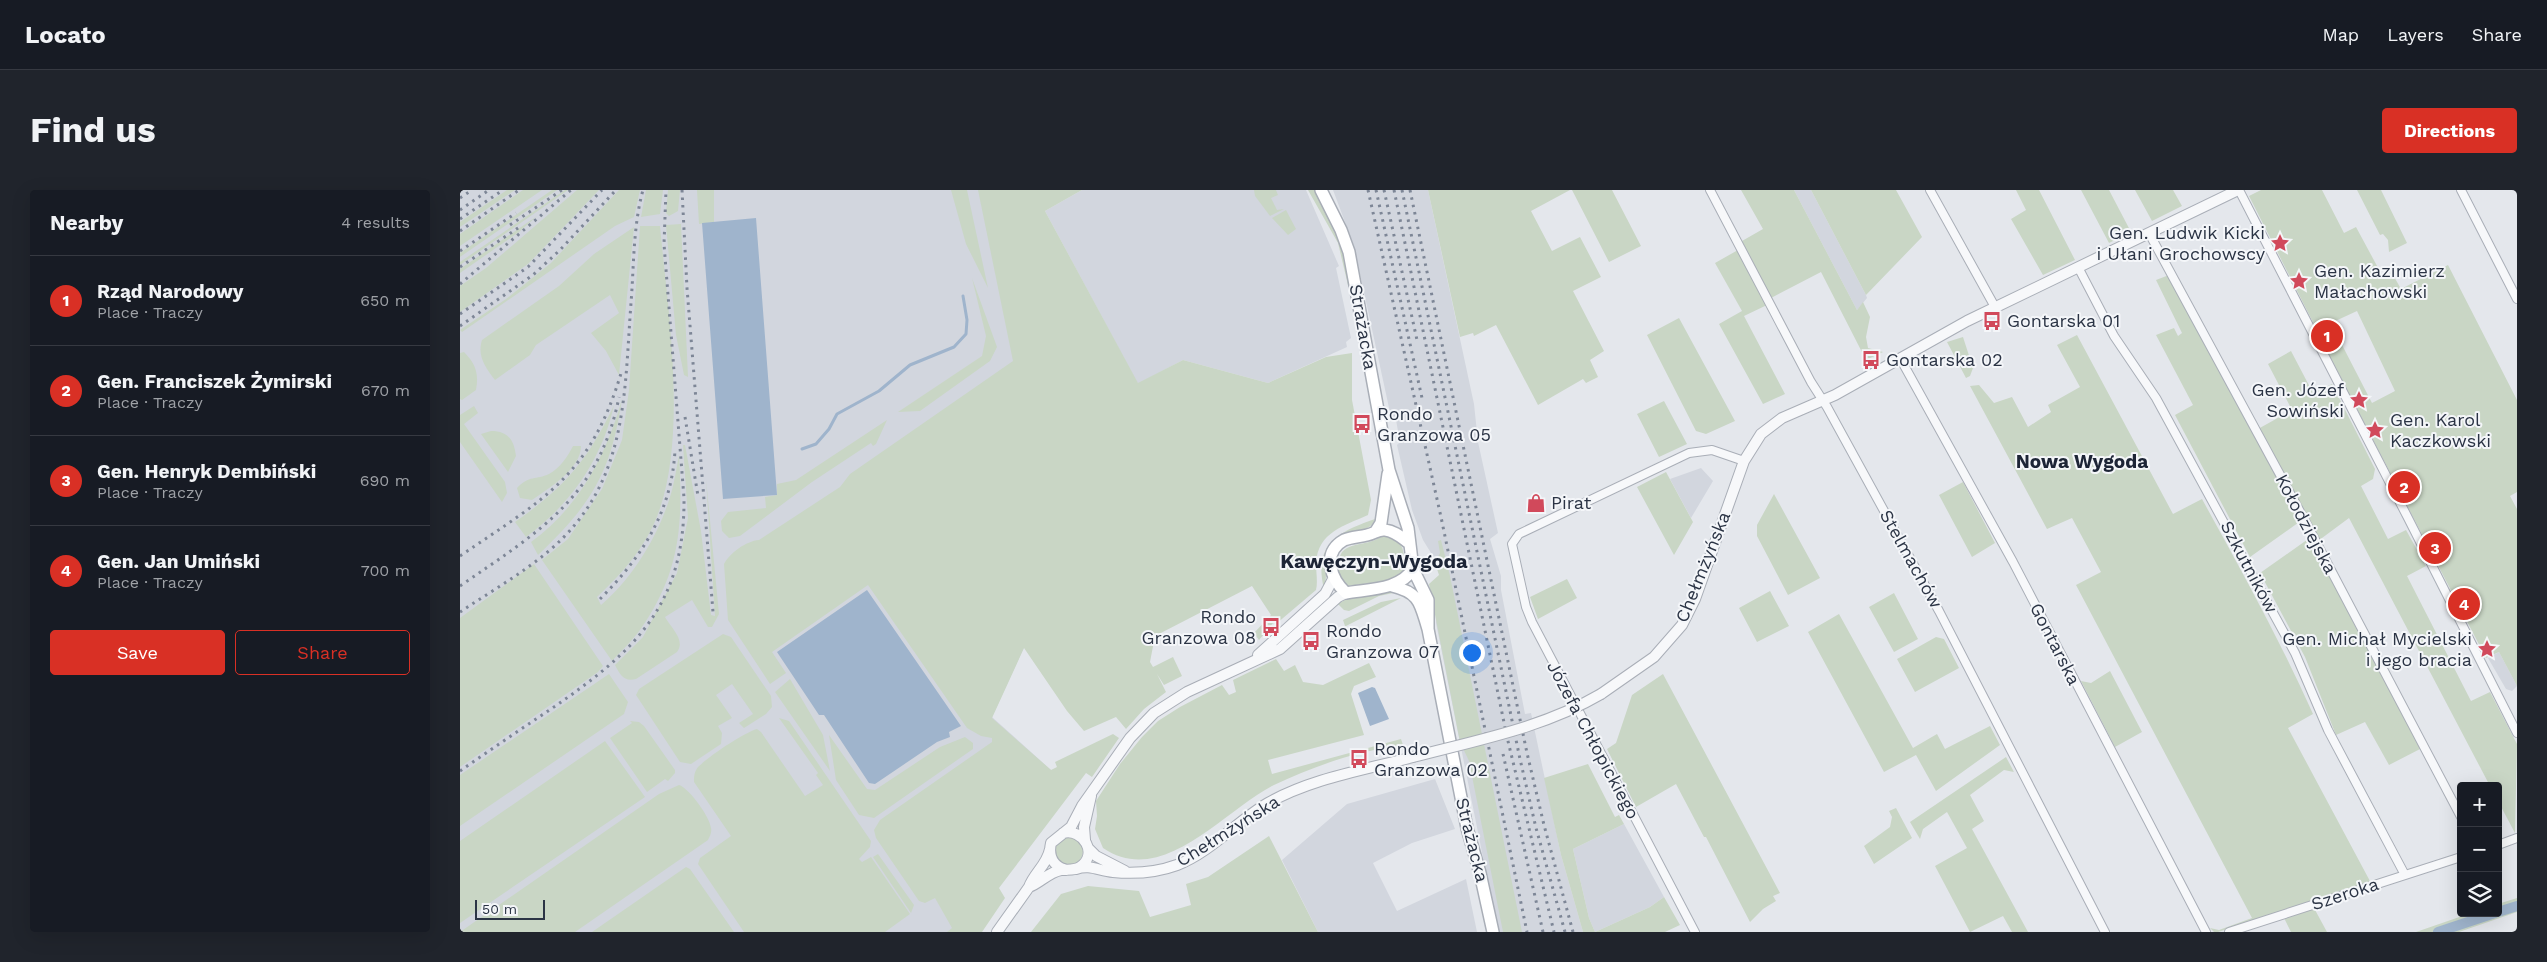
<!DOCTYPE html>
<html lang="en">
<head>
<meta charset="utf-8">
<style>
  :root { --surface:#171b24; --page:#20242c; --text:#f1f3f6; --muted:#9ea1a6; --line:#363941; --accent:#d93025 }
  body { margin:0; font-family:"Work Sans",sans-serif; background:var(--page); color:var(--text) }
  .controls { position:absolute; right:15px; bottom:15px; display:grid; overflow:hidden; border-radius:5px; box-shadow:0 5px 20px #0002 }
  .controls button { width:45px; height:45px; display:grid; place-items:center; padding:0; border:0; border-bottom:1px solid var(--line); background:var(--surface); color:var(--text); font:25px sans-serif }
  .scale { position:absolute; left:15px; bottom:12px; width:70px; box-sizing:border-box; padding-left:5px; border:2px solid #2b3445; border-top:0; font-size:14px; line-height:18px; white-space:nowrap; color:#2b3445; -webkit-text-stroke:4px #f4f6f9; paint-order:stroke }
  .you { position:absolute; left:1011px; top:462px; width:18px; height:18px; margin:-12px; border:4px solid #fff; border-radius:50%; background:#1a73e8; box-shadow:0 0 0 8px #1a73e833 }
  .badge { display:grid; place-items:center; width:32px; height:32px; border-radius:50%; background:var(--accent); color:#fff; font-size:16px; font-weight:700 }
  .pin { position:absolute; translate:-50% -50%; border:2px solid #fff; box-shadow:0 1px 5px #0006 }
  .list { margin:0; padding:0; list-style:none }
  h2 { display:flex; justify-content:space-between; align-items:center; height:65px; margin:0; padding:0 20px; font-size:21px }
  h2 small { font-size:16px; font-weight:400; color:var(--muted) }
  .list li { display:grid; grid-template-columns:32px 1fr auto; gap:15px; align-items:center; box-sizing:border-box; height:90px; padding:0 20px; border-top:1px solid var(--line) }
  .list b { display:block; font-size:19px; white-space:nowrap }
  .list p { margin:0; font-size:16px; white-space:nowrap; color:var(--muted) }
  .list em { font-size:16px; font-style:normal; color:var(--muted) }
  .actions { display:flex; gap:10px; padding:15px 20px }
  .actions a { flex:1; padding:11px 0; border:1px solid var(--accent); border-radius:5px; text-align:center; font-size:18px; color:var(--accent) }
  .actions .main { background:var(--accent); color:#fff }
  .icon { flex:none; width:28px; height:28px; fill:none; stroke:currentColor; stroke-width:2; stroke-linecap:round; stroke-linejoin:round }
  .map { position:relative; flex:none; width:2057px; height:742px; overflow:hidden; border-radius:5px }
  header { display:flex; align-items:center; gap:30px; box-sizing:border-box; height:70px; padding:0 25px; background:var(--surface); border-bottom:1px solid var(--line) }
  header strong { font-size:24px }
  nav { display:flex; gap:28px; margin-inline-start:auto; font-size:18px }
  .intro { display:flex; align-items:center; justify-content:space-between; box-sizing:border-box; height:120px; padding:0 30px }
  h1 { margin:0; font-size:35px }
  .button { padding:12px 22px; border-radius:5px; background:var(--accent); color:#fff; font-size:18px; font-weight:700 }
  main { display:flex; gap:30px; padding:0 30px }
  aside { flex:1; background:var(--surface); border-radius:5px; box-shadow:0 5px 20px #0002 }
  .map>svg:first-child { display:block }
  .built { fill:#d2d6de }
  .green { fill:#c9d6c5 }
  .water { fill:#9fb4cc }
  .lines { fill:none; stroke-linecap:round; stroke-linejoin:round }
  .stream { stroke:#9fb4cc; stroke-width:3 }
  .canal { stroke:#9fb4cc; stroke-width:10 }
  .minor-casing { stroke:#a9aeb7; stroke-width:10 }
  .tertiary-casing { stroke:#a9aeb7; stroke-width:12 }
  .secondary-casing { stroke:#a9aeb7; stroke-width:14 }
  .minor { stroke:#f7f8fa; stroke-width:8 }
  .tertiary { stroke:#f7f8fa; stroke-width:10 }
  .secondary { stroke:#fff; stroke-width:11 }
  .rail { stroke:#7d8696; stroke-width:3; stroke-dasharray:2.5 5; stroke-linecap:butt }
  .tertiary-bridge-casing { stroke:#a9aeb7; stroke-width:12; stroke-linecap:butt }
  .tertiary-bridge { stroke:#f7f8fa; stroke-width:10 }
  .labels { text-anchor:middle; stroke-width:4; stroke-linejoin:round; paint-order:stroke }
  .poi-label { font-size:18px; fill:#2b3445; stroke:#f4f6f9; text-anchor:start }
  .street-label { font-size:18px; fill:#2b3445; stroke:#f4f6f9 }
  .neighbourhood-label { font-size:19px; font-weight:bold; fill:#1d2536; stroke:#f4f6f9 }
  .quarter-label { font-size:20px; font-weight:bold; fill:#1d2536; stroke:#f4f6f9 }
</style>
</head>
<body>
<header>
<strong>Locato</strong>
<nav><a>Map</a><a>Layers</a><a>Share</a></nav>
</header>
<div class="intro"><h1>Find us</h1><a class="button">Directions</a></div>
<main>
<aside>
<h2>Nearby<small>4 results</small></h2>
<ul class="list">
<li><span class="badge">1</span><div><b>Rząd Narodowy</b><p>Place · Traczy</p></div><em>650 m</em></li>
<li><span class="badge">2</span><div><b>Gen. Franciszek Żymirski</b><p>Place · Traczy</p></div><em>670 m</em></li>
<li><span class="badge">3</span><div><b>Gen. Henryk Dembiński</b><p>Place · Traczy</p></div><em>690 m</em></li>
<li><span class="badge">4</span><div><b>Gen. Jan Umiński</b><p>Place · Traczy</p></div><em>700 m</em></li>
</ul>
<div class="actions"><a class="main">Save</a><a>Share</a></div>
</aside>
<div class="map">
<svg width="2057" height="742" viewBox="0 0 2057 742">
  <rect width="100%" height="100%" fill="#e4e7ec"/>
  <path class="built" d="M0 0H524L598 383 532 527 591 580 507 742H0Z
    M622 0H846L879 76 876 78 891 148 886 152 887 157 808 193 723 170 678 194 585 21Z
    M873 0H968L1014 214 1018 252 1038 343 1030 349 1041 386V400L1065 524 1071 523 1101 665 1123 742H1038L976 433 980 390 979 371H976L963 350 952 320 937 255 940 252 936 230 931 227 894 56Z
    M1334 0H1351L1406 105 1407 108 1397 120Z
    M1241 278 1253 291 1231 328 1210 289Z
    M2039 462 2057 496 2052 501 2046 499 2028 468Z
    M975 589 995 639 952 653 913 673 937 721 1006 689 1017 742H858L822 670 887 614Z
    M1164 634 1204 707 1190 717 1135 742 1129 728 1113 659Z"/>
  <path class="green" d="M47 0H55L0 37V32Z
    M63 0H82L0 56V44Z
    M92 0H97L0 67V63Z
    M105 0H108L0 75V72Z
    M117 0H139L68 74 0 122V96L26 78Z
    M159 0H180L174 27 155 36 2 142 0 140 46 109 91 73Z
    M186 0H203L200 24 181 27Z
    M208 0H220L218 21 209 26 206 23Z
    M237 0H254V32L239 34Z
    M491 0H507L528 98 506 54Z
    M518 0H622L585 21 678 193 723 170 808 193 866 167 892 163V210L911 310 908 325C884 336 858 342 856 373 856 382 858 392 856 400L816 434 813 433 799 450 794 443 811 425 792 396 695 446 690 472 693 477 713 467 722 486 704 495 697 484 706 502 684 519 666 539 656 527 624 541 607 521 564 458 532 528 591 580 597 577 595 572 653 544 659 548 632 587 626 583 539 698 545 708 522 742H487L492 738 475 708 465 713 459 711 416 648 414 640 420 630 532 552V548L521 546 507 538 408 395 312 462 326 483 310 494 268 430 264 374C270 363 286 351 299 350L380 297 390 284 553 171Z
    M794 0H816L818 5 811 8 817 20 824 19 810 26 795 6Z
    M848 0H856C867 19 894 73 888 95L878 53Z
    M968 0H1110L1071 21 1092 61 1120 47 1141 87 1113 101 1144 161 1130 170 1138 187 1126 193 1123 189 1078 215 1036 135 1014 146 1013 143 1000 147Z
    M1112 0H1152L1181 56 1149 72Z
    M1281 0H1334L1397 120 1403 112 1410 127 1406 147 1408 158 1423 162 1406 170 1361 82 1311 108 1282 51 1303 39Z
    M1351 0H1436L1462 47 1406 105Z
    M1556 0H1579L1615 70 1583 85 1551 29 1566 20Z
    M1621 0H1649L1671 42 1649 53Z
    M1675 0H1713L1722 16 1692 31Z
    M1801 0H1862L1884 43 1896 37 1923 87 1932 83 1941 99 1988 75 2057 210V302L2050 306 2057 319V496L2039 462 2026 468 1866 159 1880 151 1912 213 1935 201 1897 121 1871 133 1878 147 1864 154 1789 6Z
    M1897 0H1921L1947 53 1929 62 1928 50 1923 44 1920 45Z
    M826 20 836 39 828 45 812 28Z
    M77 26 59 42 0 83V79Z
    M221 34 228 187 224 185 216 145 206 35Z
    M180 36H200C208 124 233 272 186 349 173 371 155 390 137 407L141 415C171 390 197 348 209 310 214 296 216 280 219 265 223 333 221 382 180 440 172 451 161 461 152 471L82 370 108 349 142 299 162 250 169 200Z
    M174 37 159 185 146 161 131 143 159 123 150 105 76 155 70 165 35 190C25 177 17 166 22 150L99 96 134 64Z
    M1278 60 1307 115 1284 126 1325 204 1303 214 1259 134 1282 121 1255 73Z
    M1709 85 1842 330 1790 367 1715 225 1733 215 1696 145 1714 138 1718 146 1722 143 1696 90Z
    M512 88 537 157 530 171 460 221 438 222 522 166 526 146Z
    M1219 128 1275 231 1246 244 1236 241 1187 145Z
    M1617 145 1713 324 1742 309C1781 380 1820 450 1853 524L1828 538 1911 693 1758 742H1754L1750 738 1759 740 1792 728 1616 395 1641 382 1612 328 1587 339 1510 196 1519 195 1534 213 1552 207 1568 237 1591 222 1588 215 1620 197 1597 155Z
    M1503 147 1513 178 1510 186 1506 188 1487 152Z
    M1831 161 1853 203 1872 194 1915 279 1913 289 1901 296 1928 349 1946 340 1966 376 1947 386 2011 511 2030 502 2057 554 2055 643 2038 611V596H2030L1889 328 1858 351 1798 239 1832 220 1808 174Z
    M4 162C16 174 19 184 16 200L2 210 0 209V163Z
    M162 209C151 282 132 314 78 365L71 352C119 317 146 266 162 209Z
    M1204 211 1227 254 1199 267 1177 224Z
    M154 215C142 269 111 314 66 347L55 332C104 298 129 269 154 215Z
    M14 216 18 223 4 234 45 292 47 303 42 312 0 252V225Z
    M427 230 416 254 413 256 411 253 352 292 280 346 269 348 262 341 261 331 268 322 306 318 305 307 317 305V294L336 290Z
    M31 241C48 241 54 250 56 266L48 282 21 244Z
    M223 255H225L241 341 251 425 255 426 246 289 259 424 252 437H248L232 410 205 427C211 438 226 450 217 462L176 489C164 492 160 485 155 475L183 447 217 383 228 328Z
    M113 256H121C121 279 89 298 72 310L60 308 57 298C69 285 76 290 89 284 100 278 108 266 113 256Z
    M1206 282 1233 332 1214 365 1177 297Z
    M1503 292 1535 353 1512 367 1479 305Z
    M1314 304 1360 388 1328 405 1297 346V335Z
    M915 329C912 343 888 340 878 347 858 361 870 380 864 399 853 354 878 342 915 329Z
    M923 344C946 351 944 361 944 381L932 390 888 396C878 388 875 373 882 362 894 350 912 357 923 344Z
    M1851 347 1962 558 1929 575 1905 532 1876 545 1845 467 1800 383Z
    M981 350 990 386 1062 742H1043L1009 571 1000 552 969 394 979 385 975 373 980 363 978 351Z
    M74 374 143 476 138 482 0 577V428Z
    M1107 389 1117 408 1078 429 1070 407Z
    M935 401 938 402 919 406 889 421 884 420 878 414 888 408Z
    M1310 401 1329 436 1297 452 1279 418Z
    M1434 403 1458 449 1434 462 1409 417Z
    M941 408 886 436H885L883 430 921 412Z
    M1379 424 1453 558 1477 544 1485 559 1530 536 1540 555 1476 601 1456 565 1424 582 1348 442Z
    M263 444 271 447 311 506 312 517 306 524 284 538 279 533 293 524 272 494 256 505 272 528 258 536 262 543 261 554 231 574 220 572 176 505 179 499Z
    M1476 447 1484 449 1499 478 1455 502 1437 469Z
    M816 469 824 481 835 475 843 492 863 495 909 473 916 487 894 496 891 504 904 545 808 570 812 584 941 549 943 555C897 561 854 576 814 595 765 619 703 699 643 658L635 639 637 626 636 611 660 574 682 547 698 531 720 517 762 495 769 505 776 502 773 490Z
    M1650 481 1682 542 1655 557 1621 491 1631 493Z
    M149 484 168 512 164 524 0 636V585Z
    M1203 484 1320 703 1313 706 1316 711 1303 719 1290 732 1246 647H1244L1216 594 1176 617 1147 559 1156 553 1172 505Z
    M330 489 363 545 370 581 315 502Z
    M319 528 329 531 411 651 410 657 399 669 402 672 411 667 450 724 425 742H284L238 674 240 668 271 646 234 592C234 587 234 582 238 577 248 567 283 543 297 539L301 542 345 606 363 595 356 585 358 583Z
    M170 531 179 532 184 536 215 580V583L208 591 205 589 187 602 150 548 172 533Z
    M369 545 407 599 415 600 480 557 505 547 513 553V559L414 628 399 625 376 590Z
    M145 551 185 607 0 733V651Z
    M1546 567 1554 582 1544 580 1510 605 1524 631 1512 639 1568 742H1552L1543 726 1510 742 1475 676 1507 658 1487 622 1463 639 1460 649 1450 632Z
    M1128 574 1155 627 1159 625 1164 634 1113 659 1129 728 1135 742 1190 717 1204 707 1220 735 1205 742H1123L1101 665 1084 588Z
    M219 595C229 598 250 627 251 638 252 642 250 646 248 650L115 742H0L199 604Z
    M1436 618 1452 648 1414 674 1404 656 1430 637 1432 627 1429 621Z
    M809 646 858 742H571L601 704 628 696 679 701 690 727 731 715 726 694 748 687Z
    M595 661a14 14 0 1 1 28 0a14 14 0 1 1-28 0Z
    M418 664 454 715 451 723 413 667Z
    M226 677 230 679 274 742H132Z
    M2057 708V722L1999 742H1956L2011 723H2038V714Z
    M1854 718 1867 742H1831L1824 728Z"/>
  <path class="water" d="M296 28 317 305 263 309 242 33Z
    M407 400 501 536 489 542 490 547 477 552 415 594 409 593 364 525H359L317 462Z
    M912 497 915 498 929 529 910 536 898 503Z"/>
  <g class="lines">
    <path class="stream" d="M342 259 356 254 369 239 377 224 419 201 450 175 494 157 506 144 507 130 503 106"/>
    <path class="canal" d="M2038 722 2057 716
      M1978 742 2035 723"/>
    <g class="minor-casing">
      <path id="minor" d="M1250 0 1351 192 1367 217 1479 421 1645 742
        M1470 0 1535 117
        M1779 0 1948 328 2057 543
        M2001 0 2057 109
        M1689 43 1844 329 2001 627
        M1618 77 1654 146 1696 208 1800 399 1835 463 1868 540 1945 685
        M1440 168 1553 372 1746 742
        M2038 655 2057 648
        M1235 742 1072 432 1066 417 1052 354 1059 344 1229 263 1252 260 1284 271
        M1769 742 2001 667"/>
    </g>
    <g class="tertiary-casing">
      <path id="tertiary" d="M798 465 865 404 873 389
        M1141 504 1194 467 1222 435 1235 409 1284 271 1301 244 1322 228 1375 205 1507 131 1778 0
        M625 650 624 637 631 606
        M628 658 636 666 665 681
        M616 679C630 674 639 681 653 682 674 684 698 682 717 675 751 662 777 631 808 613 852 588 905 580 953 567
        M606 680C593 676 588 666 591 653L611 637 622 616 670 548 694 523 727 502 820 459 878 407 886 403
        M569 697C580 693 589 682 601 680 607 679 614 681 620 677 639 664 623 638 603 643
        M537 742 569 697C574 683 587 675 590 659"/>
    </g>
    <g class="secondary-casing">
      <path id="secondary" d="M861 0 881 40 889 62 929 280 948 338 953 379 968 410V439
        M916 341 921 333 928 284
        M949 353C942 348 935 341 925 340 918 339 914 344 907 345 899 347 891 347 884 350 861 363 871 389 886 403 909 399 940 400 953 379
        M932 396C961 403 960 414 968 439L1007 638 1020 683 1033 742"/>
    </g>
    <use href="#minor" class="minor"/>
    <use href="#tertiary" class="tertiary"/>
    <use href="#secondary" class="secondary"/>
    <path class="rail" d="M222 0 227 98 253 422
      M908 0 981 327 1067 742
      M916 0 962 208
      M924 0 957 150
      M934 0 1047 547 1094 742
      M942 0 1060 569 1076 638 1105 742
      M950 0 1067 563 1084 635 1113 742
      M0 8 12 0
      M0 20 29 0
      M0 29 43 0
      M50 35 102 0
      M0 41 59 0
      M0 61 56 23
      M0 77 61 36
      M0 94 111 0
      M0 124 68 77 142 0
      M0 136 73 85 100 60 156 0
      M225 227 238 306
      M0 366C85 308 131 286 162 180
      M0 396C78 342 139 308 159 207
      M140 409C182 367 212 321 215 260
      M0 422C30 402 63 383 90 360 168 293 164 206 171 113 174 76 173 36 183 0
      M1043 564 1083 742
      M0 581C30 560 61 539 91 519 174 462 225 416 224 308L204 54 206 0"/>
    <g class="tertiary-bridge-casing">
      <path id="tertiary-bridge" d="M953 567C1017 550 1083 538 1141 504"/>
    </g>
    <use href="#tertiary-bridge" class="tertiary-bridge"/>
  </g>
  <defs>
    <g id="sight-bare" transform="scale(1.5)"><path d="M0-6L1.8-2.2L6-1.7L2.9 1.2L3.7 5.4L0 3.3L-3.7 5.4L-2.9 1.2L-6-1.7L-1.8-2.2Z" fill="#d1495b" stroke="#f4f6f9" stroke-width="2.5" paint-order="stroke"/></g>
    <g id="bus-bare" transform="scale(1.5)"><path d="M-5-6H5V4H4V6H2V4H-2V6H-4V4H-5ZM-3.5-4V0h7V-4ZM-3.5 1.2v1.5H-2V1.2ZM2 1.2v1.5H3.5V1.2Z" fill="#d1495b" stroke="#f4f6f9" stroke-width="2.5" paint-order="stroke"/></g>
    <g id="shop-bare" transform="scale(1.5)"><path d="M-5-2.5h2.3a2.7 3.5 0 0 1 5.4 0H5L5.5 6h-11ZM-1.5-2.5h3a1.5 2.3 0 0 0-3 0Z" fill="#d1495b" stroke="#f4f6f9" stroke-width="2.5" paint-order="stroke"/></g>
  </defs>
  <g fill-rule="evenodd">
    <use href="#sight-bare" x="1820" y="53"/>
    <use href="#sight-bare" x="1839" y="91"/>
    <use href="#bus-bare" x="1532" y="131"/>
    <use href="#bus-bare" x="1411" y="170"/>
    <use href="#sight-bare" x="1899" y="210"/>
    <use href="#bus-bare" x="902" y="234"/>
    <use href="#sight-bare" x="1915" y="240"/>
    <use href="#shop-bare" x="1076" y="313"/>
    <use href="#bus-bare" x="811" y="437"/>
    <use href="#bus-bare" x="851" y="451"/>
    <use href="#sight-bare" x="2027" y="459"/>
    <use href="#bus-bare" x="899" y="569"/>
  </g>
  <g class="labels">
    <g class="poi-label">
      <text x="1805" y="49" text-anchor="end">Gen. Ludwik Kicki<tspan x="1805" dy="21">i Ułani Grochowscy</tspan></text>
      <text x="1854" y="87">Gen. Kazimierz<tspan x="1854" dy="21">Małachowski</tspan></text>
      <text x="1547" y="137">Gontarska 01</text>
      <text x="1426" y="176">Gontarska 02</text>
      <text x="1884" y="206" text-anchor="end">Gen. Józef<tspan x="1884" dy="21">Sowiński</tspan></text>
      <text x="917" y="230">Rondo<tspan x="917" dy="21">Granzowa 05</tspan></text>
      <text x="1930" y="236">Gen. Karol<tspan x="1930" dy="21">Kaczkowski</tspan></text>
      <text x="1091" y="319">Pirat</text>
      <text x="796" y="433" text-anchor="end">Rondo<tspan x="796" dy="21">Granzowa 08</tspan></text>
      <text x="866" y="447">Rondo<tspan x="866" dy="21">Granzowa 07</tspan></text>
      <text x="2012" y="455" text-anchor="end">Gen. Michał Mycielski<tspan x="2012" dy="21">i jego bracia</tspan></text>
      <text x="914" y="565">Rondo<tspan x="914" dy="21">Granzowa 02</tspan></text>
    </g>
    <g class="street-label">
      <text transform="translate(903 137) rotate(80)" y="6">Strażacka</text>
      <text transform="translate(1846 334) rotate(62)" y="6">Kołodziejska</text>
      <text transform="translate(1451 369) rotate(61)" y="6">Stelmachów</text>
      <text transform="translate(1243 377) rotate(-68)" y="6">Chełmżyńska</text>
      <text transform="translate(1789 377) rotate(62)" y="6">Szkutników</text>
      <text transform="translate(1595 454) rotate(63)" y="6">Gontarska</text>
      <text transform="translate(1133 550) rotate(62)" y="6">Józefa Chłopickiego</text>
      <text transform="translate(768 641) rotate(-32)" y="6">Chełmżyńska</text>
      <text transform="translate(1012 650) rotate(76)" y="6">Strażacka</text>
      <text transform="translate(1885 704) rotate(-18)" y="6">Szeroka</text>
    </g>
    <g class="neighbourhood-label">
      <text x="1622" y="278">Nowa Wygoda</text>
    </g>
    <g class="quarter-label">
      <text x="914" y="378">Kawęczyn-Wygoda</text>
    </g>
  </g>
</svg>
<div class="controls">
<button>+</button>
<button>−</button>
<button><svg class="icon" aria-label="layers" viewBox="0 0 24 24"><path d="M12 4l9 5-9 5-9-5zM3 14l9 5 9-5"/></svg></button>
</div>
<div class="scale">50 m</div>
<div class="you"></div>
<div class="pin badge" style="left:1867px;top:146px">1</div>
<div class="pin badge" style="left:1944px;top:297px">2</div>
<div class="pin badge" style="left:1975px;top:358px">3</div>
<div class="pin badge" style="left:2004px;top:414px">4</div>
</div>
</main>
</body>
</html>
